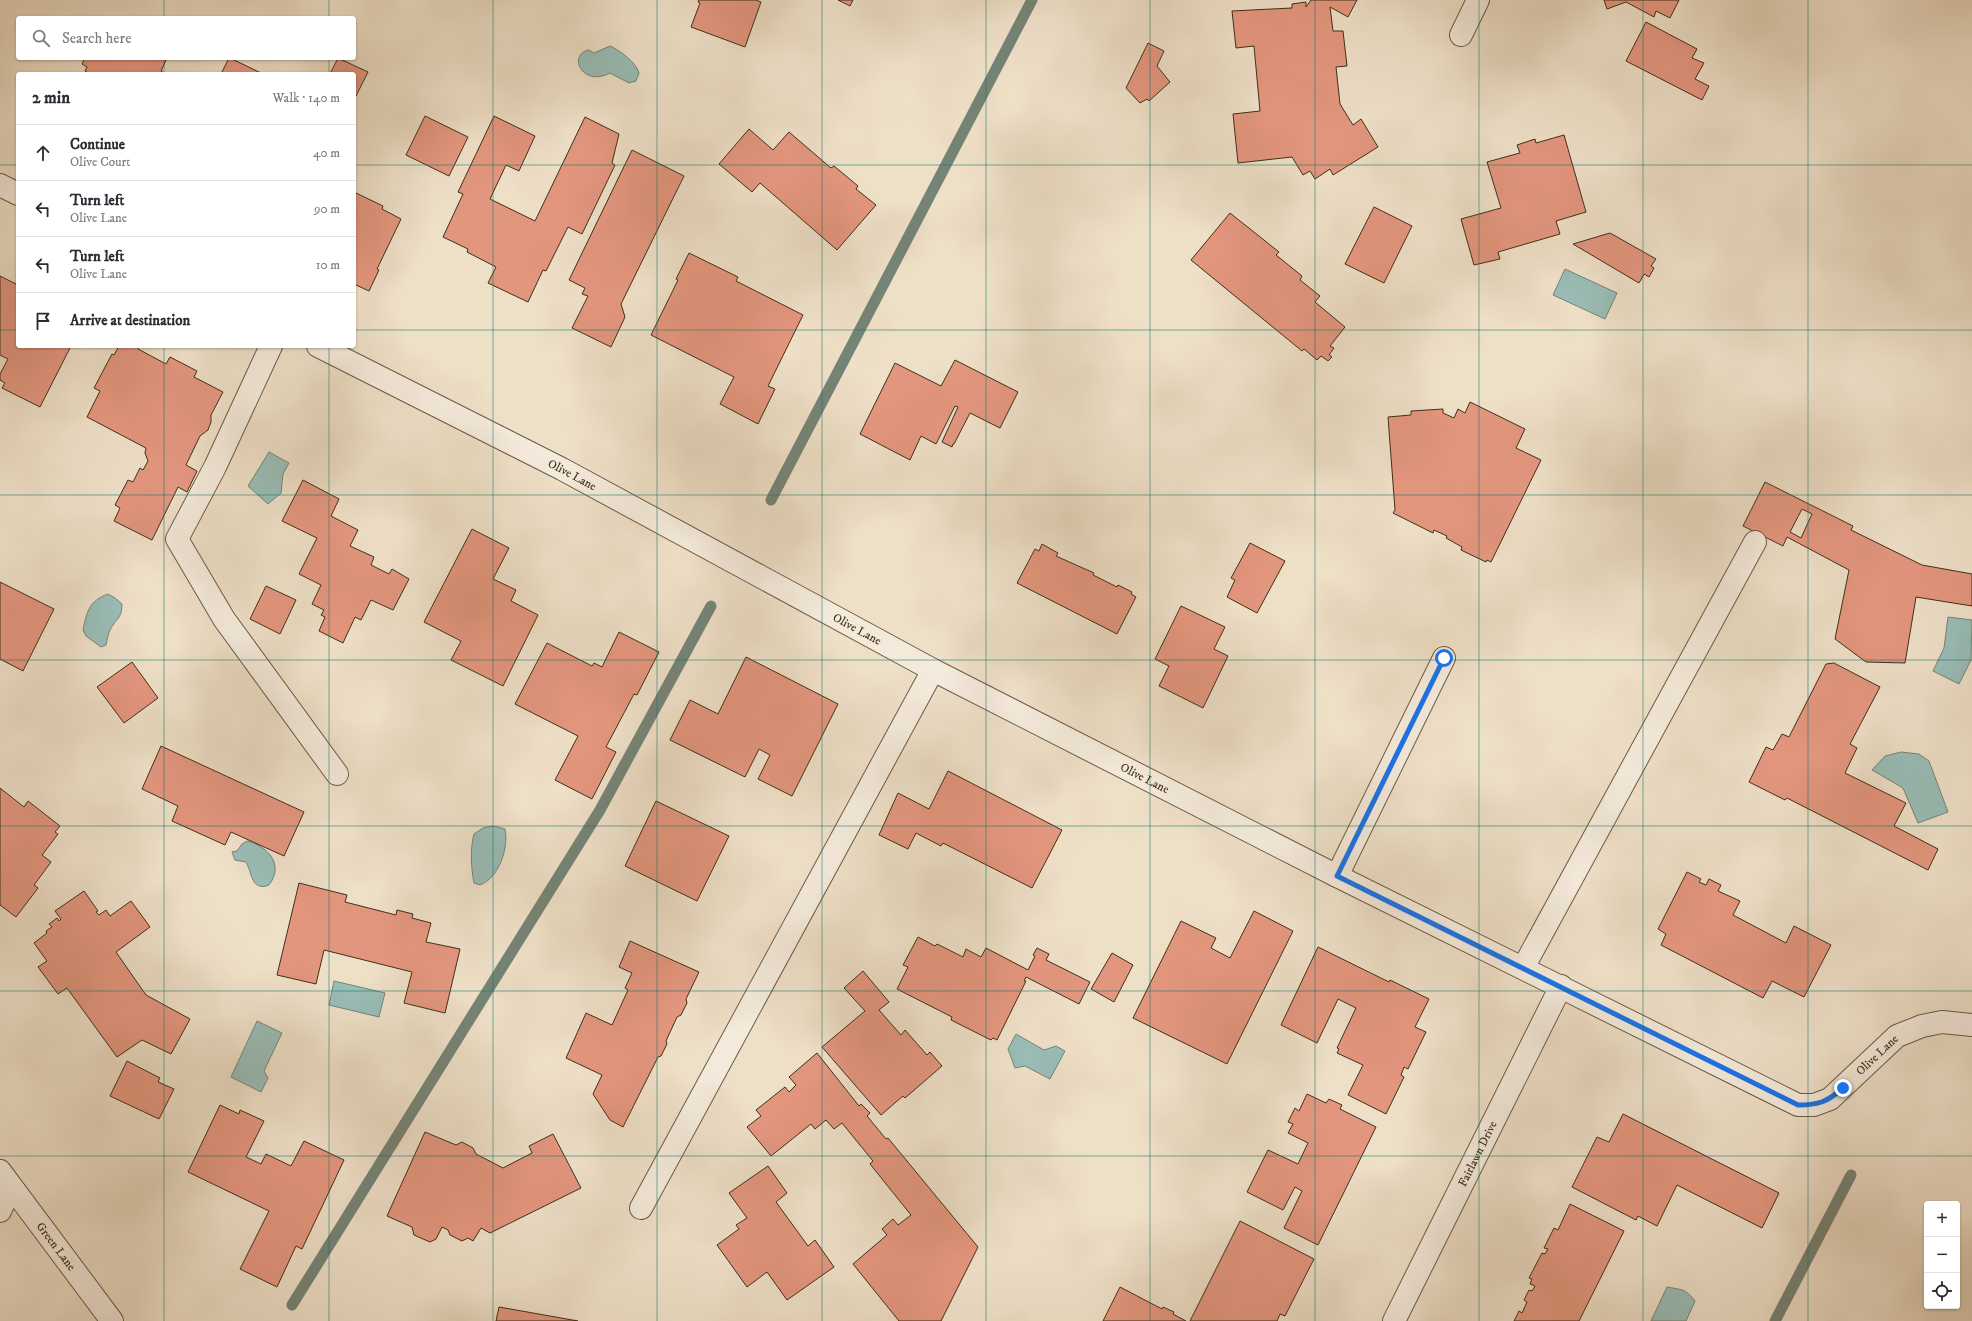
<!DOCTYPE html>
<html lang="en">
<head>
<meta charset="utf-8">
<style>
  :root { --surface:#fff; --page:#f2f2f3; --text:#2b2b33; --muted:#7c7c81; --line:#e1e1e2 }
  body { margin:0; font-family:"IM FELL DW Pica",serif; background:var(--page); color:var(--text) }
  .controls { position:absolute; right:12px; bottom:12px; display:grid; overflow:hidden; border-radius:4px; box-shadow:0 1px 3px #0004 }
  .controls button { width:36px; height:36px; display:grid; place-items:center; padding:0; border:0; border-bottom:1px solid var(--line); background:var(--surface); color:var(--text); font:20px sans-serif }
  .stop { position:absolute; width:12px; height:12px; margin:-9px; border:3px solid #1a73e8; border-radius:50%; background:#fff }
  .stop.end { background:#1a73e8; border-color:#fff; box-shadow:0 1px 4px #0008 }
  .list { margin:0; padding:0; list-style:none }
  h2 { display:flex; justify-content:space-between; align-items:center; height:52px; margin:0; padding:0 16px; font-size:17px }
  h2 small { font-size:13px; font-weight:400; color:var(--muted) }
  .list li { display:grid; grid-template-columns:26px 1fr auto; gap:12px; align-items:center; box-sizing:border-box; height:56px; padding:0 16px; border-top:1px solid var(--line) }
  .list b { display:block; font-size:15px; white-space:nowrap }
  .list p { margin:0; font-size:13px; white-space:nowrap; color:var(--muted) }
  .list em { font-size:13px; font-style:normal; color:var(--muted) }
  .icon { flex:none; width:22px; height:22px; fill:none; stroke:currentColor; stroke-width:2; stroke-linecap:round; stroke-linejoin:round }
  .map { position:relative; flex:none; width:1972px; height:1321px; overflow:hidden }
  .search { position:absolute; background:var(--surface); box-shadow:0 1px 3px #0004; left:16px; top:16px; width:340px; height:44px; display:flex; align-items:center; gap:10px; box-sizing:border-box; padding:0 14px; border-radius:4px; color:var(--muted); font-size:15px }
  .panel { position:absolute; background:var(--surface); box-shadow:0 1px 3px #0004; left:16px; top:72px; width:340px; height:276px; border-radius:4px }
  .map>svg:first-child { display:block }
  .water { fill:#99bdb6; stroke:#758476 }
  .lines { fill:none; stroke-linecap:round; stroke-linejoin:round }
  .stream { stroke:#758476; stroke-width:11 }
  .building { fill:#e3967e; stroke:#402f17; fill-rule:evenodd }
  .minor-casing { stroke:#6c5b43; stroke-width:24 }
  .minor { stroke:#f4eadb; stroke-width:22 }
  .route { stroke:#1a73e8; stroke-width:5 }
  .grid { fill:none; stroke:#0f766e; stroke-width:1; stroke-opacity:0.55 }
  .labels { text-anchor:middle; stroke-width:4; stroke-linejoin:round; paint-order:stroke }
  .street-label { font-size:12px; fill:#402f17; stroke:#f4eadb }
</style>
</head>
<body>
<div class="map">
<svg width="1972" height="1321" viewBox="0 0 1972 1321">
  <rect width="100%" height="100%" fill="#eedfc7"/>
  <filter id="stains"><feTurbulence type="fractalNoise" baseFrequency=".005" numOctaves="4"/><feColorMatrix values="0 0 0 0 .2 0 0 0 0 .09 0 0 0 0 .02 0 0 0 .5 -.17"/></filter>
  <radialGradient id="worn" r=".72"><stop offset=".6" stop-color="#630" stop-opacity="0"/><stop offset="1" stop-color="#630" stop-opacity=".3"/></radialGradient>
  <path class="water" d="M610 46C619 50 636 62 639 73L636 81 629 83 610 73C582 88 567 54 589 50L594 53Z
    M1565 269 1617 293 1605 319 1553 295Z
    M269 452 289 463 283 474 281 493 268 504 248 486Z
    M108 594 115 598 122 604C122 619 116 618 110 630 108 634 107 640 106 645L101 647 86 636 83 630C87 611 89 601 108 594Z
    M1948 617 1972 620 1971 660 1959 684 1933 671 1944 648Z
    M1901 752 1919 754 1929 761 1948 812 1918 823 1903 788 1872 770 1885 756Z
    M493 826 505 829C509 848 499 878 480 885L474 883C471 868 470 848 474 834L483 828Z
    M247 841C267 846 285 864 269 885 251 892 252 872 246 862L235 860 232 852 237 851 242 844Z
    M334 981 385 993 379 1017 329 1005Z
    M257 1021 282 1033 264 1071 268 1078 261 1092 231 1077Z
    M1016 1034 1044 1050 1056 1046 1065 1051 1050 1079 1025 1066 1015 1068 1008 1049Z
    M1667 1287C1682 1290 1685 1288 1695 1301L1686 1321H1651Z"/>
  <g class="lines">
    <path class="stream" d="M771 500 1032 0
      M292 1305 600 810 711 606
      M1775 1321 1851 1175"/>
  </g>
  <path class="building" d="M699 0H756L761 2 745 47 691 27 700 3 698 2Z
    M838 0H853L850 6Z
    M1311 0H1357L1348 17 1330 7 1333 31H1343L1347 66 1336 67 1340 104 1353 125 1361 119 1378 147 1333 175 1330 169 1315 179 1310 171 1303 175 1292 157 1238 163 1233 114 1260 111 1254 46 1236 48 1232 11 1292 8V4L1306 2V7Z
    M1604 0H1679L1670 18 1656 11 1654 17 1626 2 1607 9Z
    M1646 22 1697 49 1692 58 1704 63 1695 79 1709 86 1702 100 1626 61Z
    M1148 43 1164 51 1157 66 1170 82 1149 101 1147 99 1140 103 1126 88Z
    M85 58H167L161 71 166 74H90L85 71 87 67 82 64Z
    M229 58H230L263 74H221Z
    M338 58 368 72 354 100V74H330Z
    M425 116 468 137 449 176 406 155Z
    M494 116 535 136 519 171 506 165 490 199 535 221 585 117 619 134 612 163 615 165 582 234 568 227 546 271 543 270 528 302 488 283 496 267 467 252 468 249 443 237 463 194 458 192Z
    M749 129 773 150 789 132 831 168 834 166 858 186 856 189 876 205 837 250 760 183 752 192 719 164Z
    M1564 135 1586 212 1556 221 1560 234 1498 252 1500 259 1474 265 1461 219 1501 208 1487 162 1520 153 1517 145 1535 139 1536 143Z
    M632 150 684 176 621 304 625 317 611 347 572 328 588 296 582 294 585 288 569 280Z
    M354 192 383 206 382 209 401 219 377 269 379 270 369 291 354 284Z
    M1374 207 1412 226 1384 283 1345 264Z
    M1230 213 1279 252 1276 255 1302 276 1300 280 1320 296 1315 302 1345 327 1330 346 1334 348 1329 355 1332 357 1328 361 1321 356 1317 360 1304 349 1302 351 1191 260Z
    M1610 233 1656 259 1651 266 1654 268 1649 277 1644 274 1639 283 1573 244Z
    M689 253 738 277 736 281 803 315 768 386 775 389 758 424 720 404 734 377 651 335 678 280 676 279Z
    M0 276 18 285V346H71L40 407 2 388 5 383 0 380V374L8 359 0 355Z
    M119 346H138V349L166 364 170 357 197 371 194 377 223 392 211 415V422L208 430 200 436 186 465 197 471 187 492 178 487 152 540 114 521 120 508 115 505 128 480 133 482 140 468 143 470 148 461 145 453 146 448 87 417 100 391 94 388 112 354 114 355Z
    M955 360 1018 392 1000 428 970 413 954 444H953L952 447 942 442 958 407 955 406 936 444 921 436 910 460 860 434 895 363 941 386Z
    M1470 402 1525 429 1516 448 1541 460 1491 562 1487 560 1486 562 1461 550 1462 547 1446 538 1447 536 1434 530 1433 533 1393 513 1395 510 1388 417 1411 415V411L1443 409V413L1454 418 1458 409 1465 413Z
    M303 480 339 499 331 516 358 530 350 546 374 557 371 565 389 574 392 569 409 579 393 610 371 600 361 620 355 617 343 643 319 631 325 617 321 615 324 610 312 604 321 585 299 574 317 538 282 521Z
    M1765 482 1853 526 1851 530 1922 565 1972 574V606L1916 597 1905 663 1866 662 1835 639 1849 570 1787 537 1783 546 1743 526ZM1802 509 1812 514 1801 538 1790 532Z
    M472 529 509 548 493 579 516 590 511 601 538 615 503 686 451 660 461 641 424 622Z
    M1250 543 1285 561 1257 613 1227 597 1235 580 1231 578Z
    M1042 544 1058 553 1056 556 1094 573 1093 575 1117 587 1118 585 1132 592 1131 594 1136 597 1117 634 1017 583 1035 549 1039 551Z
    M0 582 54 609 23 671 0 659Z
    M266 586 296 600 280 634 250 619Z
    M1181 606 1225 627 1214 649 1228 656 1203 708 1159 686 1169 666 1155 659Z
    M619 632 659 652 637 695 634 694 606 747 616 752 592 799 555 780 578 736 515 704 547 643 592 666 594 663 602 667Z
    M746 657 838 704 792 796 758 779 770 755 759 749 745 777 670 740 690 700 718 714Z
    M132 662 158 698 124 723 97 687Z
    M1834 663 1880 687 1850 744 1857 748 1845 773 1906 803 1894 826 1938 849 1928 870 1787 798 1785 800 1749 782 1766 747 1773 750 1782 734 1789 737 1826 664Z
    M161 746 304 812 284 856 231 832 225 845 172 821 178 806 142 789Z
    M948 771 1062 830 1032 888 943 843 941 846 916 833 908 849 879 835 898 793 929 809Z
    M0 788 24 807 28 801 60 826 55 832 58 834 42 855 51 862 34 885 38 888 16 917 0 905Z
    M656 801 729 836 697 901 625 866Z
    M1687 872 1701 879 1699 882 1706 885 1709 879 1721 885 1718 891 1740 901 1733 915 1786 943 1794 926 1831 945 1804 997 1772 981 1763 998 1661 945 1666 934 1658 929Z
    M299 883 347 895 345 902 396 915 397 910 413 914 412 918 431 923 426 942 460 949 445 1013 404 1003 412 972 324 950 316 984 277 975Z
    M84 891 98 911 96 912 99 915 106 910 110 916 131 901 150 927 116 952 146 995 190 1019 171 1054 142 1040 117 1057 67 988 58 994 38 967 47 961 34 943 47 933 46 931 52 927 49 924 57 918 59 921 61 919 55 911Z
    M1254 911 1293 931 1227 1064 1133 1018 1181 921 1216 938 1211 948 1230 958Z
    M918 937 935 946 937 944 963 957 966 949 981 957 986 948 1028 970 1035 956 1033 955 1037 948 1049 954 1046 960 1090 982 1079 1004 1026 977 1024 981H1026L997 1040 993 1038 991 1040 951 1020 952 1017 897 989 908 967 903 965Z
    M630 941 699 972 686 999 687 1003 681 1015 677 1017 666 1041 667 1044 661 1056 658 1057 623 1127 610 1120 593 1094 602 1075 566 1058 586 1013 612 1025 628 990 625 988 632 973 619 967Z
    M1318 947 1389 982 1390 980 1429 999 1415 1027 1426 1032 1408 1069 1404 1067 1401 1075 1404 1077 1386 1114 1348 1095 1363 1065 1337 1053 1339 1049 1337 1048 1356 1008 1338 999 1317 1043 1281 1025Z
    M1112 953 1133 965 1114 1002 1091 989Z
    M863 971 889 1002 879 1010 901 1035 905 1030 927 1055 930 1052 942 1066 905 1098 903 1096 881 1115 822 1047 865 1011 844 988Z
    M817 1053 859 1106 861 1104 870 1113 867 1116 886 1139 888 1138 978 1247 941 1321H899L853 1264 887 1235 882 1229 893 1219 898 1225 911 1215 870 1164 873 1161 842 1123 834 1129 826 1120 815 1129 811 1124 771 1156 747 1127 761 1116 756 1110 785 1087 789 1092 796 1085 789 1077Z
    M127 1061 160 1078 158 1082 174 1089 159 1119 110 1096Z
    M1307 1094 1326 1103 1329 1099 1342 1105 1340 1109 1376 1127 1318 1245 1284 1228 1302 1191 1295 1187 1283 1210 1247 1192 1268 1150 1298 1164 1308 1143 1288 1133 1293 1124 1288 1122 1295 1108 1299 1111Z
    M220 1105 239 1114 240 1110 264 1121 246 1157 261 1164 266 1154 291 1166 304 1141 344 1160 302 1249 296 1246 277 1287 240 1269 269 1211 188 1172Z
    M1623 1114 1779 1193 1762 1228 1677 1185 1657 1226 1638 1216 1636 1220 1572 1187 1597 1137 1609 1142Z
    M425 1132 456 1145 462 1142 473 1148 476 1154 503 1168 532 1153 529 1146 553 1134 581 1188 490 1233 481 1228 473 1241 468 1238 462 1241 450 1235 448 1230 442 1227 436 1239 430 1242 414 1235 412 1227 387 1216Z
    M768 1166 787 1193 776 1202 808 1246 815 1240 834 1267 787 1300 767 1272 747 1287 717 1245 739 1229 736 1225 747 1218 729 1193Z
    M1570 1204 1624 1231 1579 1321H1514L1519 1311 1522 1313 1527 1302 1524 1300 1529 1290 1532 1291 1535 1286 1530 1284 1532 1279 1529 1278 1542 1253 1545 1254 1548 1249 1544 1248 1554 1228 1558 1230Z
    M1240 1221 1314 1259 1285 1316 1280 1314 1277 1321H1190Z
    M1120 1287 1162 1309 1163 1307 1174 1312 1173 1314 1186 1321H1103Z
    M499 1307 578 1321H496Z"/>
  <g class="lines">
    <g class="minor-casing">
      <g id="minor">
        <path d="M1461 35 1478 0"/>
        <path d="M0 185 18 194"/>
        <path d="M271 346 215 467 177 539 224 619 337 774"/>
        <path id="s1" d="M318 346 562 469 933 670 1337 876 1798 1105H1814L1830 1099 1897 1036 1922 1026 1942 1022 1972 1025"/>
        <path d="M1337 876 1444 658"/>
        <path d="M1523 968 1755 542"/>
        <path id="s2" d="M0 1171 112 1321"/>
        <path d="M641 1208 933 670"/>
        <path d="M0 1211 11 1188"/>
        <path id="s3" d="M1394 1321 1561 986"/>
      </g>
    </g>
    <use href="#minor" class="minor"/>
  </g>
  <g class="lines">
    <path class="route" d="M1444 658 1337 876 1798 1105C1819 1105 1827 1102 1843 1088"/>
  </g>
  <path class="grid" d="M164 0V18M329 0V18M493 0V1321M657 0V1321M822 0V1321M986 0V1321M1150 0V1321M1315 0V1321M1479 0V1321M1643 0V1321M1808 0V1321M164 58V74M329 58V74M0 165H18M354 165H1972M0 330H18M354 330H1972M164 346V1321M329 346V1321M0 495H1972M0 660H1972M0 826H1972M0 991H1972M0 1156H1972"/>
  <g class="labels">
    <g class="street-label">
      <text dy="4" stroke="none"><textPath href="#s1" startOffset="285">Olive Lane</textPath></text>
      <text dy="4" stroke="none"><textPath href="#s1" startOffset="609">Olive Lane</textPath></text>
      <text dy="4" stroke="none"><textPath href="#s1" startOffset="933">Olive Lane</textPath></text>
      <text dy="4" stroke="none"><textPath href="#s1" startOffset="1761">Olive Lane</textPath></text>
      <text dy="4" stroke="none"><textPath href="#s3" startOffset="187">Fairlawn Drive</textPath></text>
      <text dy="4" stroke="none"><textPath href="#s2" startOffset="94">Green Lane</textPath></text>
    </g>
  </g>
  <rect width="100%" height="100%" filter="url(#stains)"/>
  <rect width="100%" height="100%" fill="url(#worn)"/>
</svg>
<div class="controls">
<button>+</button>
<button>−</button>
<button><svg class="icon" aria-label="locate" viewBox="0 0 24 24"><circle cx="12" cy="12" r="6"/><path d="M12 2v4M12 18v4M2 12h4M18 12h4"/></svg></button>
</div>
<div class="stop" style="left:1444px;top:658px"></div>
<div class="stop end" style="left:1843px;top:1088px"></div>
<div class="search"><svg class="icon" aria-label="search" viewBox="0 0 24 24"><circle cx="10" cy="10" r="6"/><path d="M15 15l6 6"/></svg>Search here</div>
<section class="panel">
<h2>2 min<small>Walk · 140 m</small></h2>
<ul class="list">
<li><svg class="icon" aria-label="ahead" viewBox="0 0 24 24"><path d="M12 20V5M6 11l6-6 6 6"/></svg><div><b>Continue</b><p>Olive Court</p></div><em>40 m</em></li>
<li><svg class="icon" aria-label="left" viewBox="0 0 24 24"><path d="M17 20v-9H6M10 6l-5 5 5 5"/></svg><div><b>Turn left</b><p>Olive Lane</p></div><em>90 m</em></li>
<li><svg class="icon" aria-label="left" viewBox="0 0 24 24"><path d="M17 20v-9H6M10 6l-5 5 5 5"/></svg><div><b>Turn left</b><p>Olive Lane</p></div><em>10 m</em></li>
<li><svg class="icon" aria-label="arrive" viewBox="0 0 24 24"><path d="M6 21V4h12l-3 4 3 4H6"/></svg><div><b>Arrive at destination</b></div></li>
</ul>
</section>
</div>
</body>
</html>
